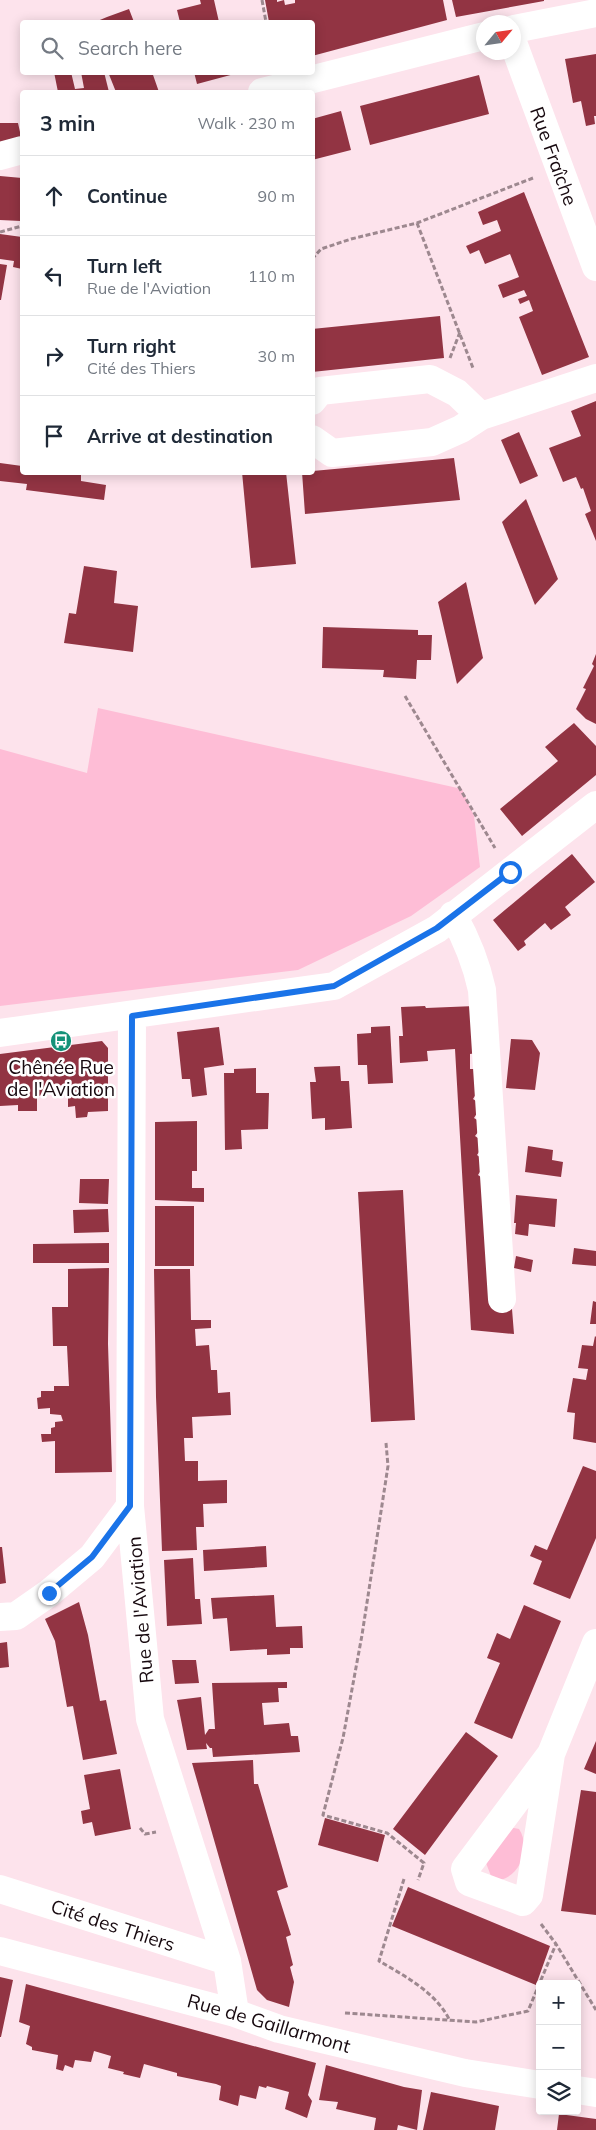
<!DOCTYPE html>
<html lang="en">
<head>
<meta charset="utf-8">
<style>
  :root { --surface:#fff; --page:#f2f2f3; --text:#1f2937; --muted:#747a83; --line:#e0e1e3 }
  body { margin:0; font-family:Mulish,sans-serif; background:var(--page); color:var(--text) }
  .controls { position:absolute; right:15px; bottom:15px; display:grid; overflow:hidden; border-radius:5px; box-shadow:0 2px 12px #0003 }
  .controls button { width:45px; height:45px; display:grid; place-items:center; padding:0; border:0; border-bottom:1px solid var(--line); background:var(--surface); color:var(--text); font:25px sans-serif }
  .compass { position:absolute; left:476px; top:15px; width:45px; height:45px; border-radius:50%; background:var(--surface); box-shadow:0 2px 12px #0003; rotate:61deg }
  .stop { position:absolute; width:15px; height:15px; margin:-11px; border:4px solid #1a73e8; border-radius:50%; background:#fff }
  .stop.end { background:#1a73e8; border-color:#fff; box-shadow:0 1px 5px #0008 }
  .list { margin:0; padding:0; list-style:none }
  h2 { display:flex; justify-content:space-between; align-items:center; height:65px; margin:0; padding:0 20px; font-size:21px }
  h2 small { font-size:16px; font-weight:400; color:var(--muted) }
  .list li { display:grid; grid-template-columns:32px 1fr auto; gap:15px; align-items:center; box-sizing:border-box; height:80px; padding:0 20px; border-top:1px solid var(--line) }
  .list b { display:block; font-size:19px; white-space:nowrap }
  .list p { margin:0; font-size:16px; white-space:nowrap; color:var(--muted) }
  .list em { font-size:16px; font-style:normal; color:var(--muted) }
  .icon { flex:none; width:28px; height:28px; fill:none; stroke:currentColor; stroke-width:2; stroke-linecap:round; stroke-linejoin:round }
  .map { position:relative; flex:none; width:596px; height:2130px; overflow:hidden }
  .search { position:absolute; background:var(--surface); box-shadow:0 2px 12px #0003; left:20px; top:20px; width:295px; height:55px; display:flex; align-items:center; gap:12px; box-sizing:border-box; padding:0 18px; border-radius:5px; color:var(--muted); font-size:19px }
  .panel { position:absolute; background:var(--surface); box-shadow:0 2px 12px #0003; left:20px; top:90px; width:295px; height:385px; border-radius:5px }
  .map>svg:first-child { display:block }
  .green { fill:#febdd6 }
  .building { fill:#923443 }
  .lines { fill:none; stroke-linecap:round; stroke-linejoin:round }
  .path { stroke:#9d888f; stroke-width:3; stroke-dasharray:5 2.5; stroke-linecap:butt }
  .minor { stroke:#fff; stroke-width:28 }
  .route { stroke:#1a73e8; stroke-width:6 }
  .labels { text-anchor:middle; stroke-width:5; stroke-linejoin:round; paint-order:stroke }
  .street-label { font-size:19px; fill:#17090f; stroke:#fff }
  .poi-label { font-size:19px; fill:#17090f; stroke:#fff }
</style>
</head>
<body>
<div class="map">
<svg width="596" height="2130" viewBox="0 0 596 2130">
  <rect width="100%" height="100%" fill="#fde3ec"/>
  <path class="green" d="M98 708 462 789 474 816 480 867 411 916 298 970 0 1006V749L87 773Z
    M509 1827 519 1829C531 1847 521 1875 500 1880L491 1876 486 1863Z"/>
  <path class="building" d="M200 0H214L219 22H180L177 10 201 4Z
    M265 0H277V2L284 0 285 5 295 3V0H443L447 20 312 56V22H269Z
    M452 0H544V1L456 17Z
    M129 9 134 22H95L107 17Z
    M596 54V116H594L595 124 586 126 581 101 573 103 565 59Z
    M54 72H71L75 89 84 88 81 72H104L109 92H58Z
    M108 72H152L159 92H116Z
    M194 72H238V73L197 84Z
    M479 75 489 114 370 145 360 106Z
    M341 111 351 150 312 160V119Z
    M0 123H18L22 141 0 144Z
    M0 176 22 178 21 221 0 220Z
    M524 192 589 357 542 375 519 317 533 311 529 300 520 304 518 299 527 296 524 290 503 298 498 285 519 277 510 254 485 264 479 250 470 254 466 246 501 231 497 220 483 225 478 212Z
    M0 234 22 237V269L13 267 14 261 0 259Z
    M0 264 7 265 1 300H0Z
    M440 316 444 358 312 372V329Z
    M596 401V541L585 514 591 511 583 488 581 489 576 477 563 482 549 448 581 436 571 411Z
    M519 432 538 476 520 484 501 440Z
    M454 458 460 500 305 514 302 472Z
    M0 463 22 466V472L81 473V481L106 485 104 500 26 490 27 484 0 481Z
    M242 472H286L296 564 251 568Z
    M526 499 558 579 535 605 502 522Z
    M84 566 117 571 114 603 138 606 133 652 64 643 69 613 76 614Z
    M466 582 483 658 457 684 438 602Z
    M323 627 418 630V635H432L431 660H417L416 679 383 677 384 670 322 668Z
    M596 654V724L586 719 576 709 586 689 583 688 594 666 592 664Z
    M574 723 596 746V775L522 836 500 809 558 761 545 747Z
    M572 854 595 882 565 907 571 915 551 930 545 923 524 941 526 945 518 951 493 920Z
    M425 1006 426 1008 475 1006 477 1053 470 1054V1069H475L476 1094 473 1099 482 1105 474 1118 484 1124 475 1136 485 1143 477 1155 486 1162 478 1175 487 1181 499 1308 512 1309 514 1334 471 1330 455 1049 427 1051 428 1061 400 1063 399 1036H403L401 1007Z
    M390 1026 393 1083 368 1084 367 1065H358L357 1034 371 1033V1027Z
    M219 1027 224 1065 204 1068 207 1095 192 1097 190 1079H182L177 1032Z
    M511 1039 532 1040 540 1053 535 1090 506 1088Z
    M102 1041 108 1048V1111L88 1112 87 1117 76 1118 75 1106 68 1107V1085L48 1086V1095L37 1096V1111H18V1105L0 1106V1054Z
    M340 1066 341 1081H349L352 1128 325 1130V1118L312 1119 310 1082H316L314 1067Z
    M256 1068V1093H269L268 1129 241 1130 242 1149 225 1150 224 1073H234V1069Z
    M197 1121V1171H192V1188H204V1202L155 1200V1122Z
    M528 1146 553 1150 552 1160 563 1162 561 1177 525 1172Z
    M80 1179H109L108 1204 79 1203Z
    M403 1190 415 1420 371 1422 358 1192Z
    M516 1195 557 1199 555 1227 529 1224 528 1236 515 1234 516 1223H514Z
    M155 1206H194V1266H155Z
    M108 1209 109 1232 74 1233 73 1210Z
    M109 1243V1263H33V1244Z
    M574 1248 596 1251V1266L572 1264Z
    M516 1256 533 1260 531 1272 514 1268Z
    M109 1268 108 1344 112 1472 55 1473V1441L42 1442 41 1434H51V1428L55 1427V1422L63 1421 61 1415 50 1414V1408L38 1409 37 1398 41 1397V1391H54V1386H69L67 1346H53L52 1307H68V1269Z
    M154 1269H190L191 1320H211V1328L195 1329 196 1346 209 1345 211 1370H217L218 1393 230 1392 231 1415 192 1417 193 1438H184L185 1461H198V1481L227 1480V1503L203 1504 204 1527H196L197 1550 162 1551 156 1397Z
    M593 1301 596 1302V1324H590Z
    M595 1336 596 1337V1443L573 1439 575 1413 567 1412 573 1378 586 1380 588 1369 578 1368 582 1345 593 1346Z
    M583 1466 596 1471V1538L570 1599 533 1584 542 1561 530 1556 535 1545 547 1550Z
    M266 1546 267 1567 204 1571 203 1550Z
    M0 1547H2L6 1583 0 1584Z
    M193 1558 195 1599H200L202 1624 167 1626 164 1560Z
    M274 1595 276 1627 302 1626 303 1648H290V1654L267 1655V1649L230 1651 227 1618 213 1619 211 1598Z
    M79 1602 88 1635 100 1701 106 1700 117 1754 83 1760 73 1706 67 1707 55 1641 45 1619Z
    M524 1605 561 1621 512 1739 474 1723 500 1663 487 1658 497 1633 510 1639Z
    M7 1642 9 1667 0 1668V1643Z
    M172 1660H196L199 1683 175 1684Z
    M287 1682V1688H278L279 1702 262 1703 264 1725 289 1723 291 1736H298L300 1752 213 1757 212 1748H210L206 1743 207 1749 187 1750 177 1700 201 1697 205 1735 209 1729H215L212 1683Z
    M466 1732 498 1756 425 1855 393 1829Z
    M596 1741V1774L584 1769Z
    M253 1760 254 1784H258L288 1887 277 1891 291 1935 286 1937 293 1965 290 1967 294 1982 289 2007 267 2000 257 1990 192 1763Z
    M120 1769 131 1829 95 1836 92 1822 83 1824 81 1811 90 1809 84 1775Z
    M581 1790 596 1792V1915L561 1911Z
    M325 1818 385 1835 378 1862 318 1845Z
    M408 1887 550 1946 536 1985 392 1926Z
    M0 1977 13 1980 1 2037H0Z
    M26 1984 316 2063 308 2095 312 2101 307 2118 285 2109 289 2092 267 2086 266 2088 259 2086 256 2099 240 2095 238 2106 219 2100 221 2086 216 2084 177 2076V2073L144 2064 140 2078 123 2074 124 2072 108 2068 111 2056 94 2051 91 2062 75 2060 73 2068 65 2065 63 2071 56 2069 58 2055 32 2050V2047L26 2044 30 2026 19 2022Z
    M326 2065 404 2087 422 2090 417 2130 398 2125 397 2130H374L376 2118 336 2109 338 2102 319 2100Z
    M431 2092 499 2106 495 2130H423Z
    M559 2114 596 2119V2130H557Z"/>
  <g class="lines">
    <path class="path" d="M262 0 266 22
      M417 223 473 368
      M0 232 22 226
      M312 259 321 249 351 239 417 223 533 178
      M450 358 460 332
      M405 696 495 848
      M386 1443 388 1466 362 1635 343 1738 323 1815 387 1833 424 1863 418 1880
      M140 1828 145 1834 156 1832
      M404 1879 379 1961C405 1976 437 1993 450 2021
      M541 1924 556 1944 596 2010
      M345 2013 476 2022 528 2011 556 1944"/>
    <path class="minor" d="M514 29 596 13
      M514 45 596 267
      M262 92 484 36
      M0 156 22 150
      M312 401 320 391 430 379 457 393 481 416
      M312 439 332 453 432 442 461 429 481 416 596 378
      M453 915C467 940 476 962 482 990L502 1299
      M132 1016 130 1506 150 1719 227 1961 235 2013
      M0 1033 334 986 437 929 596 805
      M0 1617 16 1616 49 1593 92 1557 130 1506
      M551 1754 465 1869 469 1882 523 1902 529 1895 551 1754 596 1643
      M0 1889 227 1961
      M0 1951 235 2013 279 2029 465 2073 540 2085
      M577 2090 596 2093"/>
  </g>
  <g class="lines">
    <path class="route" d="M49 1593 92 1557 130 1506 132 1016 334 986 437 928 510 872"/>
  </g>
  <defs>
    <g id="bus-disc" transform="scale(1.125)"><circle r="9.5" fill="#149279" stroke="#fff"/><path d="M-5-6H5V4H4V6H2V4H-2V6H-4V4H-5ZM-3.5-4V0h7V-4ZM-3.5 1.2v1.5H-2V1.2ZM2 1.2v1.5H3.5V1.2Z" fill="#fff"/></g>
  </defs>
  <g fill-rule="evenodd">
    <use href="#bus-disc" x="61" y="1041"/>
  </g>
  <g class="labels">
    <g class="street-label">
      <text transform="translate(554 156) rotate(70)" y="7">Rue Fraîche</text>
      <text transform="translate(140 1610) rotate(-95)" y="7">Rue de l'Aviation</text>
      <text transform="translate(113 1925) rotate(18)" y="7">Cité des Thiers</text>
      <text transform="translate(269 2023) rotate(16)" y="7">Rue de Gaillarmont</text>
    </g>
    <g class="poi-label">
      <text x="61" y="1074">Chênée Rue<tspan x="61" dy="22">de l'Aviation</tspan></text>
    </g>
  </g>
</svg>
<div class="controls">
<button>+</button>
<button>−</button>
<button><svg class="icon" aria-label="layers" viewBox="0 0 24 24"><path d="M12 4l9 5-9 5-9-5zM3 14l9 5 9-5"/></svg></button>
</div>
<svg class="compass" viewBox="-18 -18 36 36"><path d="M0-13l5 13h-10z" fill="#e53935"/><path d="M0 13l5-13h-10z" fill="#747a83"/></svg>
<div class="stop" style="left:510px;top:872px"></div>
<div class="stop end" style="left:49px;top:1593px"></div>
<div class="search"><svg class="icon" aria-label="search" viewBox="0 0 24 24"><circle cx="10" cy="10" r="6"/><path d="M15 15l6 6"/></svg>Search here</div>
<section class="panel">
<h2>3 min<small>Walk · 230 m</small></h2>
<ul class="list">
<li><svg class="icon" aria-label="ahead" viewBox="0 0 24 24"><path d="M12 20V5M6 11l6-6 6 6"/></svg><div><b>Continue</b></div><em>90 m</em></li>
<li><svg class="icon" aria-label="left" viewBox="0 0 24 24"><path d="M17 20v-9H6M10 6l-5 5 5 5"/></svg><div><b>Turn left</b><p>Rue de l'Aviation</p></div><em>110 m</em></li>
<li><svg class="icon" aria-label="right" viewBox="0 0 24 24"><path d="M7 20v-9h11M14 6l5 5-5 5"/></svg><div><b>Turn right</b><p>Cité des Thiers</p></div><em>30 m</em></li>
<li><svg class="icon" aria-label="arrive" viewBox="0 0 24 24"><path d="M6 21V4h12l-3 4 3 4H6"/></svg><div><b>Arrive at destination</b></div></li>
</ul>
</section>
</div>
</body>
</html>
